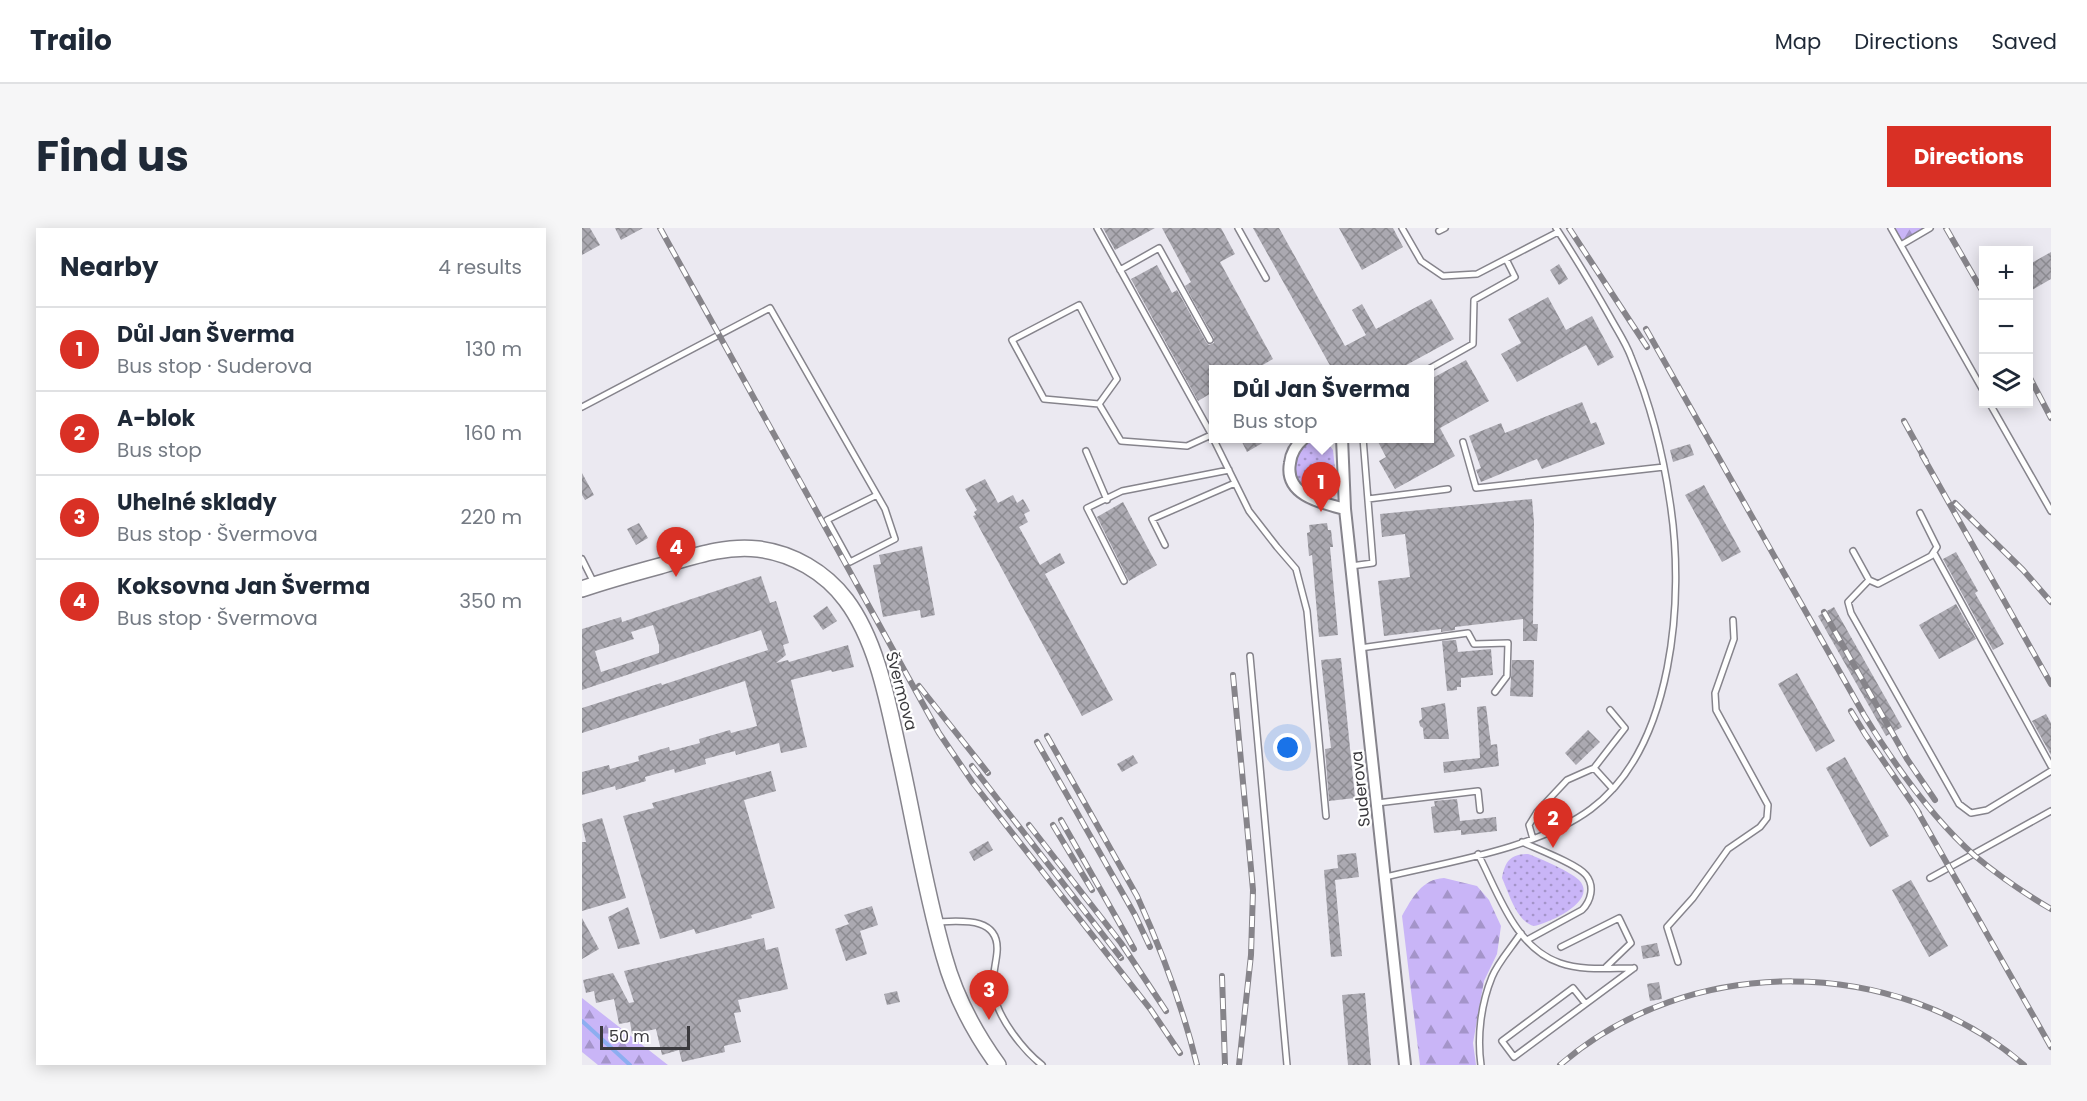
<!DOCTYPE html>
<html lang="en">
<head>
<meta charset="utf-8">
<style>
  :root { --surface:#fff; --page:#f6f6f7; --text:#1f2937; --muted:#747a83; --line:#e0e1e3; --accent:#d93025 }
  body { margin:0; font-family:Poppins,sans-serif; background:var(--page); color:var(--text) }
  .controls { position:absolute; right:18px; top:18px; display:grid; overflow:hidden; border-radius:0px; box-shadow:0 3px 15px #0003 }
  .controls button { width:54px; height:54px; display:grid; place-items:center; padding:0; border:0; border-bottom:2px solid var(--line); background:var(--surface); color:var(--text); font:30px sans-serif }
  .scale { position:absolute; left:18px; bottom:15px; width:90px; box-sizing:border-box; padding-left:6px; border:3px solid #3a393d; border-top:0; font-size:16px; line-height:21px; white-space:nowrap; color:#3a393d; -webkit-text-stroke:4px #fff; paint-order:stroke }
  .you { position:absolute; left:706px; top:520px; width:21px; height:21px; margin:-15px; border:4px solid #fff; border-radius:50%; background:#1a73e8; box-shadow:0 0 0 9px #1a73e833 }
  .badge { display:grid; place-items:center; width:39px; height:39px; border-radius:50%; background:var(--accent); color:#fff; font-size:20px; font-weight:700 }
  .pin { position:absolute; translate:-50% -50px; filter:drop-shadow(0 2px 3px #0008) }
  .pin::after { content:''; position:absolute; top:32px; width:21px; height:18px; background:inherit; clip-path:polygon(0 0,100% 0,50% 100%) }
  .popup { position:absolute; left:627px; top:137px; width:225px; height:78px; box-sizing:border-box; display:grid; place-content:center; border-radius:0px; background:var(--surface); filter:drop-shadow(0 2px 4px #0005); font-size:20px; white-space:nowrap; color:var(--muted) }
  .popup b { font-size:22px; color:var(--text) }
  .popup::after { content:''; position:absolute; left:50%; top:100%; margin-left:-12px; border:12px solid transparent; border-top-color:var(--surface) }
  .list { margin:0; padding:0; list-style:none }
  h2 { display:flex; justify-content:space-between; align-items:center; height:78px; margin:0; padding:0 24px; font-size:26px }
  h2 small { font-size:20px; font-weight:400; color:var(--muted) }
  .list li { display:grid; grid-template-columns:39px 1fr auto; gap:18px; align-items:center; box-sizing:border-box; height:84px; padding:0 24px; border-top:2px solid var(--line) }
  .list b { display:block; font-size:22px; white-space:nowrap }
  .list p { margin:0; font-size:20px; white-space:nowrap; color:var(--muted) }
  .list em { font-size:20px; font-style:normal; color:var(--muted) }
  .icon { flex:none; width:33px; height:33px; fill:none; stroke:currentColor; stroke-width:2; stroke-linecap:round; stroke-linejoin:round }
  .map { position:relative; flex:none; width:1469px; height:837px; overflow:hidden; border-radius:0px }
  header { display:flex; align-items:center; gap:36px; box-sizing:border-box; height:84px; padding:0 30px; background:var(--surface); border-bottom:2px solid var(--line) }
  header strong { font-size:28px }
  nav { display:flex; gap:33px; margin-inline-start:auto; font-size:21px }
  .intro { display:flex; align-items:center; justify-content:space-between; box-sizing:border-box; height:144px; padding:0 36px }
  h1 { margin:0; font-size:42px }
  .button { padding:15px 27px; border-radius:0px; background:var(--accent); color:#fff; font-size:21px; font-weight:700 }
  main { display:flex; gap:36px; padding:0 36px }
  aside { flex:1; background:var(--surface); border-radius:0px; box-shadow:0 3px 15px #0003 }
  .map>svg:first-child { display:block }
  .grass { fill:url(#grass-dots) }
  .forest { fill:url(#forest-firs) }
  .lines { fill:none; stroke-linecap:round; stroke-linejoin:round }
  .stream { stroke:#8caef0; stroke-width:4 }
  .building { fill:url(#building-cross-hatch); fill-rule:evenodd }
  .lane-casing { stroke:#86848c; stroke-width:8 }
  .street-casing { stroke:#86848c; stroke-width:14 }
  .secondary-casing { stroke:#86848c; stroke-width:18 }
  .lane { stroke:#fff; stroke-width:5 }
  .street { stroke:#fff; stroke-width:10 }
  .secondary { stroke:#fff; stroke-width:15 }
  .rail-casing { stroke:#86848a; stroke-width:6 }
  .rail { stroke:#fff; stroke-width:4; stroke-dasharray:11; stroke-linecap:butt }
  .labels { text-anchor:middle; stroke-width:4.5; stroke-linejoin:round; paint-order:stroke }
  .street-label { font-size:16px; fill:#3a393d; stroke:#fff }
</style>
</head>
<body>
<header>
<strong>Trailo</strong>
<nav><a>Map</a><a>Directions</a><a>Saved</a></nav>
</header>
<div class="intro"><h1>Find us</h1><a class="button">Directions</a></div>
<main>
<aside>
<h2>Nearby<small>4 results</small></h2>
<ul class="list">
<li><span class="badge">1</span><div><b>Důl Jan Šverma</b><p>Bus stop · Suderova</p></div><em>130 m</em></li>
<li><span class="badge">2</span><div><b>A-blok</b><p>Bus stop</p></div><em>160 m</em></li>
<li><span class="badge">3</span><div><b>Uhelné sklady</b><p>Bus stop · Švermova</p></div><em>220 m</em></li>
<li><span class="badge">4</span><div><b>Koksovna Jan Šverma</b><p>Bus stop · Švermova</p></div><em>350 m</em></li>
</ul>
</aside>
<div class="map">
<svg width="1469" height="837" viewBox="0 0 1469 837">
  <defs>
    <pattern id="grass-dots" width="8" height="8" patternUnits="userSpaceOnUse" patternTransform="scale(1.5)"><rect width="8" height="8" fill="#c9b5f7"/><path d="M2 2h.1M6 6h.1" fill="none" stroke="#a494c9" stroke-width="1.8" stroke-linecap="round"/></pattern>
    <pattern id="forest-firs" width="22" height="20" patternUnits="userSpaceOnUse" patternTransform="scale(1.5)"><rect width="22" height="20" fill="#c9b5f7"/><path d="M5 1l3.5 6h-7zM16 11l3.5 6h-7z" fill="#a494c9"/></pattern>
    <pattern id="building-cross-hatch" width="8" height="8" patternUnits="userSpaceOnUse" patternTransform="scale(1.5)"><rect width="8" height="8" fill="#aba9b1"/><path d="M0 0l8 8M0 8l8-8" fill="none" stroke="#8c8b91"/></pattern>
  </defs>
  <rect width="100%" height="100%" fill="#ebe9f1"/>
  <path class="grass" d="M737 212 744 213 751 222 755 261 750 268C707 267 699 218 737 212Z
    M946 626C958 630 989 644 997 652 1017 673 967 695 952 698 934 693 927 665 920 650 923 633 929 626 946 626Z"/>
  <path class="forest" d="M1309 0H1350L1319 17Z
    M862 650 895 658 907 672 919 698 915 726 902 753 891 815 894 837H838L820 688C830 670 840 651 862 650Z
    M0 770 86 837H16L0 824Z"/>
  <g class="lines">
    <path class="stream" d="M0 793 48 837"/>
  </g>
  <path class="building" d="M0 0H8L18 17 0 27Z
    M33 0H61L39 12Z
    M521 0H573L533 22Z
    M580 0H639L653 26 638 34 691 131 679 138 681 141H631V164L616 173 549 51 575 37 590 65 595 62 624 114 627 117 632 115V110L603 58 609 54Z
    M671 0H697L763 118 784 107 770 82 780 76 794 101 849 71 872 111 817 141H750Z
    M757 0H811L821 19 780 42Z
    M1469 24V51L1450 62 1446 55V37Z
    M977 36 986 51 977 57 968 42Z
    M966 69 984 102 1010 88 1032 129 1016 138 1004 117 935 154 919 126 939 115 926 91Z
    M884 132 907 173 858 200 873 228 813 261 797 233 804 229 794 210H847V152Z
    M1000 174 1009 196 1014 194 1023 216 960 241 955 231 899 254 894 242 899 240 887 208 919 195 923 205Z
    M658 210H689L665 224Z
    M1108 216 1112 227 1091 234 1088 222Z
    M0 245 12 267 3 272 0 267Z
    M403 251 416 275 431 267 435 275 441 271 448 283 442 286 446 294 437 299 458 337 478 325 483 335 463 346 531 472 500 488 391 288 394 287 392 284 395 282 383 261Z
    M1122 257 1159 324 1140 334 1103 267Z
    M950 271 952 294 951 396H956L955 413H941V391L873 399V402L859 404V401L802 408 796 353 828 349 823 306 800 309 798 286Z
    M541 274 575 337 547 353 515 289Z
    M57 295 66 310 54 317 45 301Z
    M745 295 746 302H749L751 319H748L756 407 737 409 730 327 727 328 725 305 728 304 727 297Z
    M340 318 353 387 339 390 338 382 301 389 291 337 299 336 297 327Z
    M1374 324 1396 363 1393 365 1422 416 1411 422 1361 331Z
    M179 348 188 375 194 373 207 415 201 417 204 427 194 435 206 432 207 434 266 417 272 439 250 444 249 442 209 452 225 519 199 525 197 515 154 527 153 523 123 531 124 536 93 545 92 541 63 549 64 553 34 562 33 558 0 567V544L27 537 28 541 57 533 56 528 87 519 88 523 118 515 117 511 148 502 149 505 175 498 163 453 0 505V480L79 455 80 457 186 422 179 402 0 462V401L39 389 40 394ZM71 397 77 417V425L19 444 13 423 52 411 49 404Z
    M1374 376 1394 411 1357 431 1337 397Z
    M245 378 255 393 241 402 231 388Z
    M1252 379 1320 499 1304 508 1236 388Z
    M874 412 876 424 909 421 911 447 879 450V459H875V462L865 463 860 413Z
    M759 430 773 570 747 573 743 521 749 520 739 432Z
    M930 432H952L951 469 928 468Z
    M1215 445 1253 513 1234 524 1196 456Z
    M863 475 867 511H842L841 500 838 498 837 493 840 491 839 480Z
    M904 478 909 517 915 516 917 538 862 545 861 534 898 530 895 479Z
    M1464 486 1469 495V527L1450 493Z
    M1006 502 1018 514 994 537 983 525Z
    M551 527 556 535 540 544 535 536Z
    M1263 529 1307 608 1288 619 1244 540Z
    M189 543 194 563 162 572 193 680 169 687 170 690 114 706 112 701 78 711 41 588 72 580 70 575Z
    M875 571 878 593 914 589 915 603 879 607V602L852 605 849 579 853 578 852 573Z
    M20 590 44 670 0 683V614H4L0 596Z
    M406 613 411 622 392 633 387 624Z
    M774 625 777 649 753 652 760 728 749 729 742 642 756 640 755 627Z
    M1329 652 1366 718 1347 729 1310 662Z
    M290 678 296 697 278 703 285 726 264 733 253 701 267 696 262 687Z
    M46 679 58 716 36 721 26 689Z
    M0 690 17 721 0 731Z
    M182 710 184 722 196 719 206 761 156 772 159 784 152 785 159 814 142 818 143 824 100 834 97 822 80 827 74 801 50 806 48 794 37 796 32 771 14 775 12 763 4 765 1 752 31 745 47 775 52 774 42 743Z
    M1075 715 1078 728 1061 731 1059 718Z
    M1077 754 1080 771 1068 773 1065 756Z
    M315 763 318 774 305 777 302 766Z
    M783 765 789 837H766L760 767Z"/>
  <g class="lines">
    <g class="lane-casing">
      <path id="lane" d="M515 0 627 202 631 200
        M656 0 684 50
        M820 0 839 33 861 48 895 46 976 4
        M1309 0 1402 164
        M857 3 863 0
        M1319 17 1348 0
        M538 42 577 20 628 112
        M845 142 891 116 892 72 933 49 924 31
        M517 176 535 151 497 77 430 112 462 171 517 176 539 213 605 218 629 207
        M1408 176 1469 283
        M0 179 188 80 295 267 303 281 313 311 268 334 245 292 295 267
        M627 202 667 283 695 319 714 341 725 383 744 588
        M881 214 894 260 1082 239
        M504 223 525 272
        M786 271 866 261
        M583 317 570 291 653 255
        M1271 323 1287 352 1296 356 1349 328 1355 319 1338 285
        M1352 325 1469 538
        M0 331 12 355
        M769 338 791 335 781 210
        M1287 352 1266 374 1269 385 1377 576 1389 585 1405 582 1469 543
        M542 353 505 280 540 263 647 242
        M778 420 886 405 892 416 926 415 925 448 913 464
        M668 428 705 837
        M1012 540 1031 561
        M795 575 896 563 898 582
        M951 611 947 597 955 584 985 552 1012 540 1043 500 1028 482
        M940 614C955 621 995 636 1004 647 1013 658 1009 673 1000 682L945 712
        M896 626C916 664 933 720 978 735 1000 743 1028 740 1052 740
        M803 649C866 634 957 620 1009 581 1092 519 1103 369 1088 274 1081 225 1068 175 1049 129 1044 115 1035 102 1028 89 1011 59 993 29 974 0
        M1348 650 1469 583
        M355 694C378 693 418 688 415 724 414 737 409 751 412 765 415 789 441 822 460 837
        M979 719 1037 690 1049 715 1024 739
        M1096 734 1085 699 1111 670 1146 621 1178 599 1185 590 1186 577 1134 482 1133 465 1152 411 1151 392
        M1003 775 991 760 920 813 932 829 1052 740
        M899 837C895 808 899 776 910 749 916 734 930 719 939 705"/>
    </g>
    <g class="street-casing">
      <path id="street" d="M722 210C714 217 709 225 708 235 702 267 739 275 763 281
        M760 210 763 281 823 837"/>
    </g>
    <g class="secondary-casing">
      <path id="secondary" d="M0 361C26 352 52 345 78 338 110 329 142 317 176 321 210 325 243 344 264 372 295 413 306 475 317 525 332 592 343 662 362 728 373 768 392 804 416 837"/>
    </g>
    <use href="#lane" class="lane"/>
    <use href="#street" class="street"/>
    <use href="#secondary" class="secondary"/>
    <g class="rail-casing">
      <path id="rail" d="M78 0 357 505 391 555 569 782 598 825
        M987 0 1065 119
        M1364 0 1402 66
        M1064 101 1282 487C1312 536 1350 590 1393 628 1417 648 1442 665 1469 681
        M1446 146 1469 190
        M1322 193 1344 233
        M1340 227 1469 456
        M1373 275 1441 342 1469 374
        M1242 384 1325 531 1353 572
        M651 447 671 662 669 727 657 837
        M337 458 406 545
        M1269 483 1283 506 1337 585
        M465 508 555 668C579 721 601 780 615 837
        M455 514 553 687 568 719
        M390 538 539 730
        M1333 579 1469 819
        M479 592 552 721
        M447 597 539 715 584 783
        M471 597 510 662
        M640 748 643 837
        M978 837C1107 725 1313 726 1442 837"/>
    </g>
    <use href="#rail" class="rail"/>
  </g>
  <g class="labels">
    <g class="street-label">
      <text transform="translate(320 463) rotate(75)" y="6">Švermova</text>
      <text transform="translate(778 561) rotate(-96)" y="6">Suderova</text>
    </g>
  </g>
</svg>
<div class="controls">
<button>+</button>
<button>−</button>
<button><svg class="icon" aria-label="layers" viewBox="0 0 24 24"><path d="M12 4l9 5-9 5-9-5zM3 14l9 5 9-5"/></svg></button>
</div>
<div class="scale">50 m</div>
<div class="you"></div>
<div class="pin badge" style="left:739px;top:284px">1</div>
<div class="popup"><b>Důl Jan Šverma</b>Bus stop</div>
<div class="pin badge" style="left:971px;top:620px">2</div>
<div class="pin badge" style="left:407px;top:792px">3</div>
<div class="pin badge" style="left:94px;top:349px">4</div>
</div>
</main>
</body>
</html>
